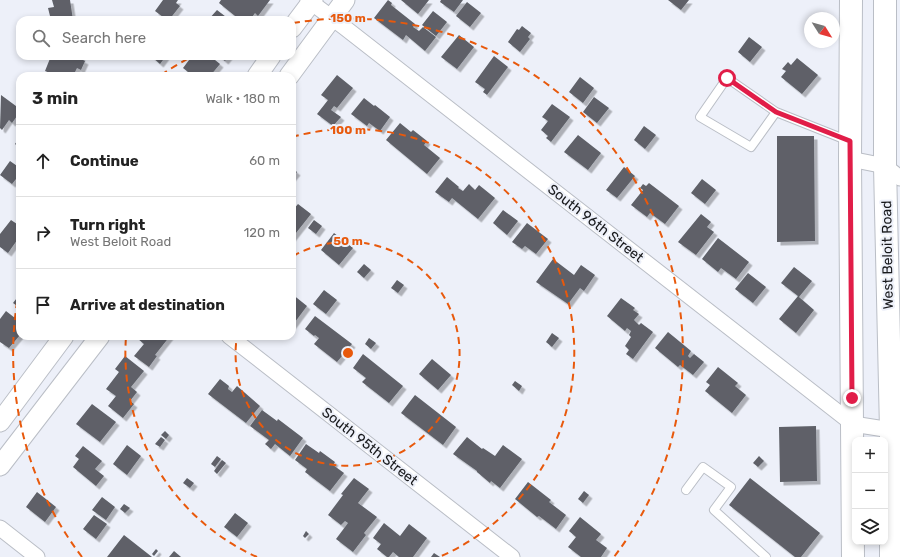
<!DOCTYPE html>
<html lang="en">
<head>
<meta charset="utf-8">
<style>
  :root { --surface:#fff; --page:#f2f2f2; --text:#222; --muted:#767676; --line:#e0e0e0 }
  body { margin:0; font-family:Rubik,sans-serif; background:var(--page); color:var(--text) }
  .controls { position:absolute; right:12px; bottom:12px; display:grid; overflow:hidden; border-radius:8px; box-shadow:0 2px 6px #0003 }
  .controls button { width:36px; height:36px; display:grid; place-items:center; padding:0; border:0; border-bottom:1px solid var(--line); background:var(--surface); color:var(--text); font:20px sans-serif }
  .compass { position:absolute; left:804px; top:12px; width:36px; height:36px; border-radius:50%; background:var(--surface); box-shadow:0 2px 6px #0003; rotate:127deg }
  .stop { position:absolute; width:12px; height:12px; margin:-9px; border:3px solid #e11d48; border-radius:50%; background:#fff }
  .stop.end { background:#e11d48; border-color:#fff; box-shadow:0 1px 4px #0008 }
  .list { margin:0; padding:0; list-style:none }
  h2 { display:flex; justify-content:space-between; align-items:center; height:52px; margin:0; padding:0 16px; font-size:17px }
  h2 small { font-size:13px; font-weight:400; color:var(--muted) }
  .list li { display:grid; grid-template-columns:26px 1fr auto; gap:12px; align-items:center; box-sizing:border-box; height:72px; padding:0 16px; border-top:1px solid var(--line) }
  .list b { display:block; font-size:15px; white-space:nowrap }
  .list p { margin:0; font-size:13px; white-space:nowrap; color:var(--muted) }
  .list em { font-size:13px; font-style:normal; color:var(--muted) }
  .icon { flex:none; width:22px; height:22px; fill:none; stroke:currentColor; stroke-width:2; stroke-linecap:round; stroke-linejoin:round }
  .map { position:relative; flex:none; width:900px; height:557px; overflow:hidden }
  .search { position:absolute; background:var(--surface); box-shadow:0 2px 6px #0003; left:16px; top:16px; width:280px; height:44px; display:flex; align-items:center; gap:10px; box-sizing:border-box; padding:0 14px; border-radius:12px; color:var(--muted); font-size:15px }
  .panel { position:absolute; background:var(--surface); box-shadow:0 2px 6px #0003; left:16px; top:72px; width:280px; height:268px; border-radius:12px }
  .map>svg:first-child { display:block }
  .building { fill:#5e6168; filter:url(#shadow) }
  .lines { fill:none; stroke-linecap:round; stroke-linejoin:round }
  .service-casing { stroke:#babec6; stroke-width:10 }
  .minor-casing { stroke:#babec6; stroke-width:17 }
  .tertiary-casing { stroke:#babec6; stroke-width:21 }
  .secondary-casing { stroke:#babec6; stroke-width:24 }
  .service { stroke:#fff; stroke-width:8 }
  .minor { stroke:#fff; stroke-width:15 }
  .tertiary { stroke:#fff; stroke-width:19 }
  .secondary { stroke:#fff; stroke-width:22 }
  .route { stroke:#e11d48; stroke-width:5 }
  .ring { fill:none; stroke:#e8590c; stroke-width:2; stroke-dasharray:7 5 }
  .labels { text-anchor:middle; stroke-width:4; stroke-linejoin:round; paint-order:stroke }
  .street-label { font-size:14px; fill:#18191c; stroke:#edf0f9 }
  .centre { fill:#e8590c; stroke:#edf0f9; stroke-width:2 }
  .ring-label { font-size:12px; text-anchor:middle; font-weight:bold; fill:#e8590c; stroke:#edf0f9; stroke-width:4; stroke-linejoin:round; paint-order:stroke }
</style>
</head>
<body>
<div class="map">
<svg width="900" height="557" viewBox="0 0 900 557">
  <defs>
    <filter id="shadow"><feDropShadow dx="3.5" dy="3.5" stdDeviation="0" flood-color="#0004"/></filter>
  </defs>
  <rect width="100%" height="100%" fill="#edf0f9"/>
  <path class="building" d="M52 0H70L73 20H51L48 8 54 7Z
    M163 0H178L176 3 180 6 169 20H167L155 11Z
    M221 0H270L258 16 255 13 250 20H240L219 3Z
    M388 0 392 3 391 5 415 24 413 27 419 31 423 27 436 37 425 51 406 35 403 40 374 18Z
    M401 0H429L418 14Z
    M441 0H463L454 12 440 2Z
    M668 0H689L681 10Z
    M467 2 481 13 470 27 456 16Z
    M217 10 230 20H208Z
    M433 11 447 22 436 36 422 25Z
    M522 26 531 33 528 37 530 39 520 52 508 42 517 29 519 30Z
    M459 35 474 47 457 69 441 57Z
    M749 37 762 47 750 62 738 52Z
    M51 56H80L82 57 81 59 85 61 81 70 77 68 73 76H57L45 71Z
    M151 56H166L160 64Z
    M192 56H210L220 64 210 76H193L183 68Z
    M219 56H229L225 61Z
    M494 56 508 67 487 95 483 92 485 89 475 82Z
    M797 58 818 75 802 94 781 77 786 71 782 69 788 62 791 65Z
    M337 75 353 88 337 108 334 106 331 110 341 117 333 126 317 114 328 100 321 95Z
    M580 77 594 88 583 103 569 92Z
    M1 95 20 109V112L12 123 9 120 2 130 0 128Z
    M594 97 609 108 597 123 583 112Z
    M364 98 374 106 375 105 390 117 380 131 369 123 367 126 351 114Z
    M552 104 570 117 551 142 546 138 548 136 541 130 548 121 542 117Z
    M400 123 411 132 413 130 427 141 424 145 440 158 427 174 386 140Z
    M644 126 656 135 645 149 634 140Z
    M578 135 601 153 588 170 564 152Z
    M777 136H814L815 241 777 242Z
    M20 137V148L15 144Z
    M10 161 20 168V174L12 184 0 175Z
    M624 167 635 176 617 198 606 190Z
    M292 168 297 172 292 178Z
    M447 177 459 187 458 188 463 191 469 184 475 190 479 185 495 198 478 219 452 198 449 202 435 192Z
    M702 179 716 190 705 204 691 193Z
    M649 183 679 206 665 224 650 213 647 217 631 205 643 190 640 188 643 184 646 186Z
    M298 204 311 214 292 238V211Z
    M503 210 518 221 507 235 493 223Z
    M701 214 711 222 707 227 714 232 696 255 678 242Z
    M11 220 20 226V236L8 253 0 247V234Z
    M314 220 322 226 316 234 308 228Z
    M527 223 548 239 536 254 525 246 522 249 512 242Z
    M334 233 353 248 339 265 321 250Z
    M718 238 749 262 736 279 721 268 718 272 702 259Z
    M553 259 574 275 581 265 595 275 584 291 580 288 568 304 536 282Z
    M364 264 371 270 364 278 357 272Z
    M794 267 812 281 799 297 814 310 796 333 779 319 798 296 781 283Z
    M748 273 766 287 753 303 735 289Z
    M397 280 404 285 398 293 391 288Z
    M324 290 337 300 326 314 313 304Z
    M20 294V308L13 303Z
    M292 294 307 306 292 326Z
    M621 298 635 308 633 310 639 314 634 320 639 325 641 323 653 332 633 359 626 354 629 350 625 346 631 337 629 335 631 331 627 328 625 331 607 316Z
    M6 311 20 322V335L9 348 0 342V319Z
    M315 316 352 344 337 362 314 344 319 338 315 335 314 336 305 329Z
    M668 332 691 351 688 356 690 358 694 354 704 362 693 375 680 365 678 367 655 348Z
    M552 333 559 338 552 347 546 342Z
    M140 336H170L155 355 157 356 149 367 134 356 144 344 138 339Z
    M369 338 376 343 371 349 365 344Z
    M363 354 403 386 389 403 362 382 366 378 353 368Z
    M125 356 144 371 131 387 137 392 130 401 134 404 123 418 108 406 116 396 106 389 119 372 115 369Z
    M432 359 451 375 438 390 419 374Z
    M718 367 738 383 735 386 746 395 732 413 705 391 710 385 706 382Z
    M220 379 229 386 228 389 232 392 237 386 260 406 246 423 208 394Z
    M515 381 522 386 519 391 512 385Z
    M415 395 456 427 443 445 401 413Z
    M92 404 116 422 100 442 76 424Z
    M262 410 277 421 278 419 303 438 290 456 275 444 271 449 265 444 269 440 250 426Z
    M816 426 817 481 780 482 779 427Z
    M165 431 169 435 166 439 161 435Z
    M161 437 165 440 160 447 155 444Z
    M467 437 482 449 483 448 495 456 503 445 522 459 500 488 491 481 490 483 477 472V471L453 454Z
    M306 444 319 453 320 451 335 462 333 465 344 473 330 491 305 472 307 469 295 460Z
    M127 445 141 456 127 475 113 464Z
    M83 446 102 461 95 469 104 476 96 486 73 467 79 459 75 456Z
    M217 456 221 459 215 467 211 464Z
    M759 456 764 461 758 467 753 463Z
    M222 460 226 463 217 474 214 471Z
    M187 478 194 483 190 488 183 483Z
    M354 478 369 489 358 503 377 517 364 533 366 535 353 552 336 539 348 523 345 521 341 525 328 515 343 495 341 494Z
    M750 478 820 533 801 557H795L729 505Z
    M528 482 551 500 549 502 566 515 556 529 539 516 537 517 515 499Z
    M584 491 589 495 583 503 578 499Z
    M37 492 56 507 45 522 26 507Z
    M102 497 115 507 106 520 92 510Z
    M124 504 130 508 125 513 120 509Z
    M235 513 248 523 237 537 224 527Z
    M94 515 107 524 96 539 83 529Z
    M580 517 601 534 596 540 607 548 601 557H581L568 547 576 537 569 531Z
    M384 523 400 536 409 524 427 538 413 557H399L393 552 389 557H387L377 549 381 544 373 538Z
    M306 531 309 534 305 538 303 536Z
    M124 535 152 557H107Z
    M156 549 158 551 154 556 152 554Z
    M174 551 181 557H169Z
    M434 553 440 557H431Z"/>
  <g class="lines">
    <g class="service-casing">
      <path id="service" d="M776 112 751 147 700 117 727 78 776 112 849 141
        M686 490 703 467 731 487 714 510 766 557"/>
    </g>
    <g class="minor-casing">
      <path id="minor" d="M308 0 344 27 853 424 891 430
        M850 159 885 166 900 178
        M229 336 512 557
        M0 528 37 557"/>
    </g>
    <g class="tertiary-casing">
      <path id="tertiary" d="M292 28 313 0
        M257 76 271 56
        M289 76 345 0
        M0 422 64 336
        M0 466 100 336"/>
    </g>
    <g class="secondary-casing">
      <path id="secondary" d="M851 0 850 159 853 557
        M885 0V166L891 430V557"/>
    </g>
    <use href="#service" class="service"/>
    <use href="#minor" class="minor"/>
    <use href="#tertiary" class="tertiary"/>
    <use href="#secondary" class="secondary"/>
  </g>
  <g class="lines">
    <path class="route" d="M727 78 776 112 850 141 852 398"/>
  </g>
  <g class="ring">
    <path d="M293 256A112 112 0 1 1 237 336"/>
    <path d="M257 557A223 223 0 0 1 126 337M292 137A223 223 0 0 1 439 557"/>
    <path d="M82 557A335 335 0 0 1 20 286M161 75A335 335 0 0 1 191 57M293 23A335 335 0 0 1 614 557"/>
  </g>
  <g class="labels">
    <g class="street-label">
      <text transform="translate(596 223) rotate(38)" y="5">South 96th Street</text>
      <text transform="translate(887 255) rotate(-91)" y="5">West Beloit Road</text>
      <text transform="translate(370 446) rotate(38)" y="5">South 95th Street</text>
    </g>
  </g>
  <circle cx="348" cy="353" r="6" class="centre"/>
  <g class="ring-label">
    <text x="348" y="22">150 m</text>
    <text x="348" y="134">100 m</text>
    <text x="348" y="245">50 m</text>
  </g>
</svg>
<div class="controls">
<button>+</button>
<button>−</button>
<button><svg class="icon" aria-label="layers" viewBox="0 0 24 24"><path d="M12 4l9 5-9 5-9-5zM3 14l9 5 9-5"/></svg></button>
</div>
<svg class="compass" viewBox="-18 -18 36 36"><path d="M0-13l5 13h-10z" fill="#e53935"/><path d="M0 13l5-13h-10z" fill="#767676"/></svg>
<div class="stop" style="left:727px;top:78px"></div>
<div class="stop end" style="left:852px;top:398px"></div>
<div class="search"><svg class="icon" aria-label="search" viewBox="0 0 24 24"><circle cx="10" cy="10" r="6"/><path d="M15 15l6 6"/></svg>Search here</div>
<section class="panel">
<h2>3 min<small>Walk · 180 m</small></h2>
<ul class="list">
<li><svg class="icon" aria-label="ahead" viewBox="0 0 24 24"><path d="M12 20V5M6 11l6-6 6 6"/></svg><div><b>Continue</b></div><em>60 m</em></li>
<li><svg class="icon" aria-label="right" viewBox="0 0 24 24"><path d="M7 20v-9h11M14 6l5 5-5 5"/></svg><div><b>Turn right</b><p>West Beloit Road</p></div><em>120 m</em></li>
<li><svg class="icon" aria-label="arrive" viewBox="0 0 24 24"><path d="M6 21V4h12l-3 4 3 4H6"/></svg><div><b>Arrive at destination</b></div></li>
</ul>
</section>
</div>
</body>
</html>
